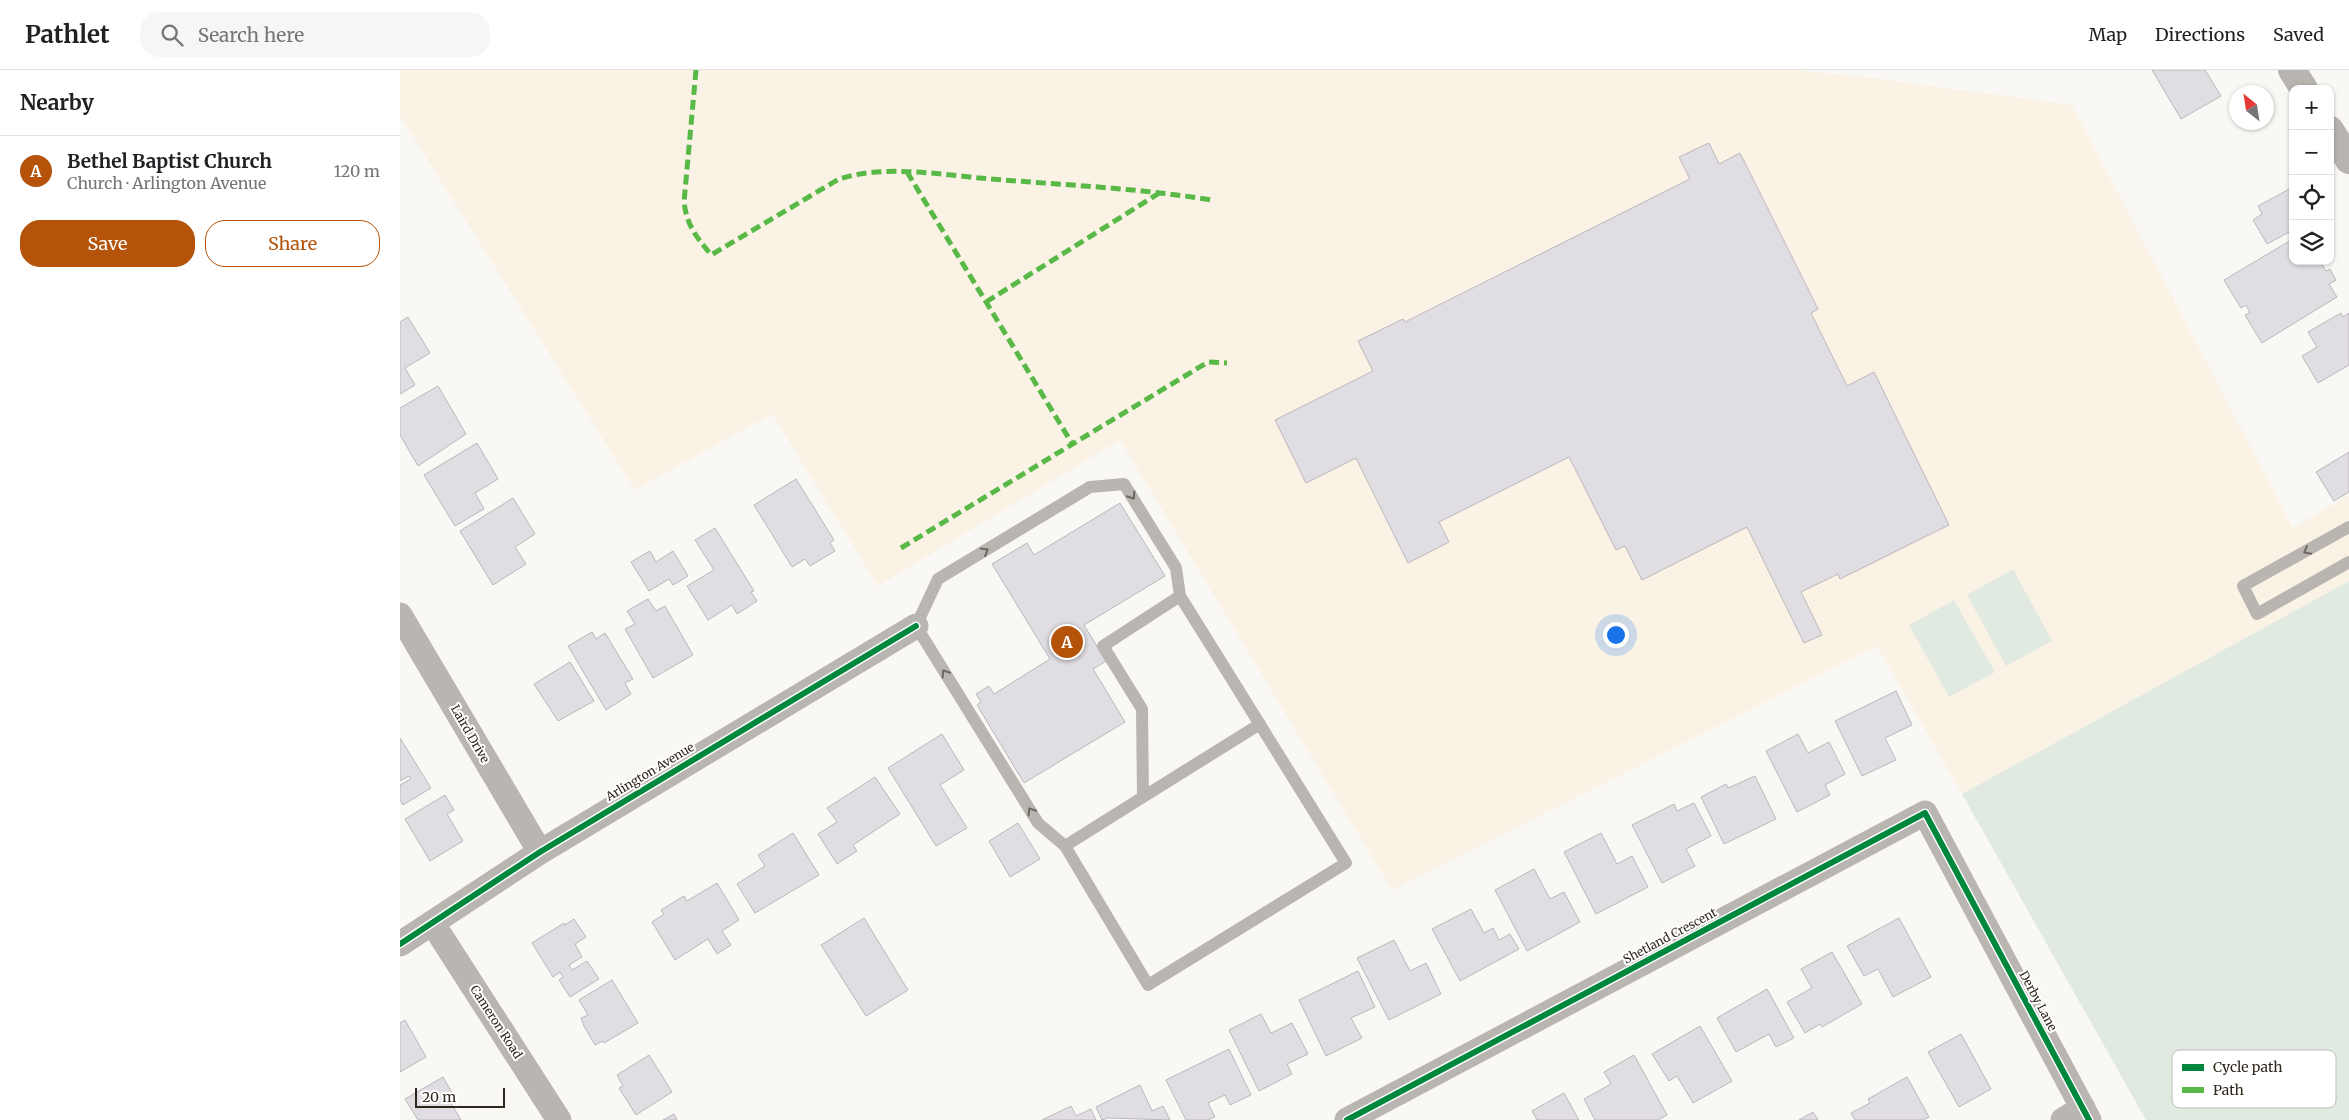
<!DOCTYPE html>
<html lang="en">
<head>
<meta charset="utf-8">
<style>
  :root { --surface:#fff; --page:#f6f6f6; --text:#202124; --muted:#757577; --line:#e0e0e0; --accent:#b45309 }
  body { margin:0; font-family:Merriweather,serif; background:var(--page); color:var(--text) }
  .controls { position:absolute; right:15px; top:15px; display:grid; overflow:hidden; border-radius:10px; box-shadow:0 1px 4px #0004 }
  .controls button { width:45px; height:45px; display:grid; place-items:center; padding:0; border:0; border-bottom:1px solid var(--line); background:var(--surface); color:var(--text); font:25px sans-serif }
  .compass { position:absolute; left:1829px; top:15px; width:45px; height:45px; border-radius:50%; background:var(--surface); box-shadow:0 1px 4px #0004; rotate:330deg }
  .scale { position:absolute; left:15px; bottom:12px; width:90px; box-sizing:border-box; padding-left:5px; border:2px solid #30271c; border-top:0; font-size:14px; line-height:18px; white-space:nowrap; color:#30271c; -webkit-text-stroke:4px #fff; paint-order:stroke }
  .you { position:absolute; left:1215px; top:564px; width:18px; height:18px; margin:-12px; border:4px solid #fff; border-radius:50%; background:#1a73e8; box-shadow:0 0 0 8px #1a73e833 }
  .badge { display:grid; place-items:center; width:32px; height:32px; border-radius:50%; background:var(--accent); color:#fff; font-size:16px; font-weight:700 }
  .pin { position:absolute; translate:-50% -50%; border:2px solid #fff; box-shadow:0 1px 5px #0006 }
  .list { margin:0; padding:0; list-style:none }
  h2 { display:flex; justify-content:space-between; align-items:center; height:65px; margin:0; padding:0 20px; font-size:21px }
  h2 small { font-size:16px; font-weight:400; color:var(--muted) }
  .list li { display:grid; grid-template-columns:32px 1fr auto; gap:15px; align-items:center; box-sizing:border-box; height:70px; padding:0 20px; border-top:1px solid var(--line) }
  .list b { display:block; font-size:19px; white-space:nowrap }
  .list p { margin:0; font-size:16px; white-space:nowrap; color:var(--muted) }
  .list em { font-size:16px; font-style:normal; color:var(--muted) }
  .actions { display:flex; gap:10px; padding:15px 20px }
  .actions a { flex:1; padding:11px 0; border:1px solid var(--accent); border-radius:20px; text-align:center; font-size:18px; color:var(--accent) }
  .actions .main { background:var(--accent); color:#fff }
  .icon { flex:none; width:28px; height:28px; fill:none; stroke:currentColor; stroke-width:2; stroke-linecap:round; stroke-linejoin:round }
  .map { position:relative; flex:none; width:1949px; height:1050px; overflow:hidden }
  header { display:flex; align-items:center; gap:30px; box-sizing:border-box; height:70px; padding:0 25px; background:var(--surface); border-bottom:1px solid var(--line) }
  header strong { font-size:24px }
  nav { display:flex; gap:28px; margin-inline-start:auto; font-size:18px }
  .search { width:350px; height:45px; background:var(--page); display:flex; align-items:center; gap:12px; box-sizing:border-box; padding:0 18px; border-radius:20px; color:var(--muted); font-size:19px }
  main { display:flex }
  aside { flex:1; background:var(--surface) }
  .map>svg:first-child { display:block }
  .education { fill:#fbf2e6 }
  .green { fill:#e0eae1 }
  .building { fill:#e1dee3; stroke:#bab7bb }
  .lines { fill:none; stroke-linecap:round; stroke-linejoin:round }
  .service { stroke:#b9b5b1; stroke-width:12 }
  .minor { stroke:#b9b5b1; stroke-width:25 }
  .secondary { stroke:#b8b4b0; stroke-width:28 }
  .quiet { stroke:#58b947; stroke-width:5; stroke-dasharray:10 5; stroke-linecap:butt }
  .cycleway-casing { stroke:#fff; stroke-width:9 }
  .cycleway { stroke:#00873e; stroke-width:6 }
  .oneway { stroke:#6e675f }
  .labels { text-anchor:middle; stroke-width:4; stroke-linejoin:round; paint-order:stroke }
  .street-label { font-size:12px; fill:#30271c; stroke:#fff }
  .key { fill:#fff; stroke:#c1bebb; stroke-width:1 }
  .key-label { font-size:14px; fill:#30271c }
</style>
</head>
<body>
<header>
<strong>Pathlet</strong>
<div class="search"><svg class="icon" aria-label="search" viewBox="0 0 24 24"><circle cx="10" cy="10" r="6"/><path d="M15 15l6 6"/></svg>Search here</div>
<nav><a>Map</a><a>Directions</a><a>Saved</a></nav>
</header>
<main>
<aside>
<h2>Nearby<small></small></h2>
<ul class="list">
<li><span class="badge">A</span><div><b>Bethel Baptist Church</b><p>Church · Arlington Avenue</p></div><em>120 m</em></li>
</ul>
<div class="actions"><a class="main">Save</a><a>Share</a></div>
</aside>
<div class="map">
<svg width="1949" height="1050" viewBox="0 0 1949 1050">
  <rect width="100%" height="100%" fill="#faf8f5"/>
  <path class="education" d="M0 0H1394L1457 6 1672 35 1893 458 1949 425V511L1562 724 1477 576 992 820 720 370 478 516 372 344 235 420 0 46Z"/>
  <path class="green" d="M1613 499 1652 571 1606 596 1567 525Z
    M1949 511V1050H1746L1562 724Z
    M1554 530 1595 602 1549 627 1509 555Z"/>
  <path class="building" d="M1752 0H1805L1821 26 1781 49Z
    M1309 73 1319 94 1340 83 1418 239 1411 243 1447 316 1474 302 1549 455 1440 509 1438 504 1401 522 1422 565 1404 573 1347 457 1242 510 1225 476 1216 480 1169 387 1039 452 1049 472 1008 493 956 388 906 413 875 350 973 301 958 271 1003 249 1005 252 1290 109 1279 87Z
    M1893 117V160L1867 174 1853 150 1862 144 1858 136Z
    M1893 169V191H1919L1926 201 1930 199 1936 210 1929 214 1937 227 1862 273 1845 245 1850 243 1846 235 1841 238 1824 210Z
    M1941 243 1943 247 1949 243V295L1918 313 1902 286 1917 277 1908 262Z
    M8 247 30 283 5 298 15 315 0 324V252Z
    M38 316 66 364 18 396 0 365V338Z
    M77 373 98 409 75 423 84 439 55 456 24 405Z
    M1949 382V422L1934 431 1916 402Z
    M396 409 434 470 430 473 435 481 410 496 405 489 392 497 354 435Z
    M113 428 135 464 115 477 126 494 93 515 60 461Z
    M720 433 765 506 684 555 706 591 693 599 725 652 624 713 577 635 581 632 576 624 589 616 594 624 650 589 592 494 627 473 634 485Z
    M315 458 354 521 351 522 357 531 337 544 332 535 308 550 287 516 314 500 295 470Z
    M250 481 256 492 273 481 288 506 273 515 269 509 249 521 231 492Z
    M248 529 256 541 265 536 293 585 253 608 225 559 235 554 227 541Z
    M192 562 196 569 205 563 233 609 225 613 231 624 206 640 168 576Z
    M170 592 194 631 158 651 134 614Z
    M1496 621 1512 655 1485 668 1496 690 1462 706 1435 651Z
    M542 664 564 700 540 715 567 758 536 776 488 698Z
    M1398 664 1408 683 1429 672 1445 704 1425 715 1430 725 1397 742 1366 681Z
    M0 668 31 718 3 735 0 730V715L11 709 9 706 0 711Z
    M1355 706 1376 749 1324 774 1301 727 1326 714 1328 718Z
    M475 707 500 744 453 775 457 781 437 794 418 764 437 752 427 738Z
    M45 725 54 740 47 744 63 771 30 791 5 749Z
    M1294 733 1311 766 1286 779 1295 796 1262 813 1232 755 1274 734 1277 741Z
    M618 753 640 789 610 807 589 771Z
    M393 763 419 805 355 843 337 814 365 796 358 785Z
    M1201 763 1217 794 1232 786 1248 817 1196 844 1164 782Z
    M1134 799 1150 829 1164 822 1180 852 1127 881 1095 820Z
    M317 813 339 850 322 861 331 875 317 884 308 869 275 890 252 852 264 844 261 840 284 826 287 831Z
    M1071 839 1084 863 1093 858 1099 870 1110 864 1119 879 1060 911 1032 859Z
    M464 848 508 920 466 946 421 875Z
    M1499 848 1531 907 1493 927 1478 899 1464 906 1447 876Z
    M174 849 186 867 175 874 182 887 169 895 172 900 187 891 199 909 170 927 159 910 163 907 160 902 153 907 132 873 164 853 165 855Z
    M994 870 1010 901 1026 893 1041 924 989 950 957 888Z
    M1432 882 1462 934 1422 957 1420 954 1405 963 1387 932 1412 918 1401 899Z
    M958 901 975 937 951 948 962 968 926 986 899 930Z
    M212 910 238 953 204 973 203 971 195 975 184 956 181 948 188 945 179 930Z
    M1367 919 1394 968 1376 977 1369 964 1336 982 1317 948Z
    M861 944 871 963 892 953 908 984 887 994 892 1004 859 1021 829 960Z
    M5 950 26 987 0 1002V953Z
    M1300 956 1332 1011 1293 1033 1277 1006 1269 1011 1252 984Z
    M1561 964 1591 1019 1559 1037 1528 982Z
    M829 979 851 1025 830 1035 825 1025 808 1033 815 1047 808 1050H786L766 1010Z
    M249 985 272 1022 236 1045 219 1018 223 1016 217 1005Z
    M1234 985 1267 1045 1258 1050H1195L1184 1029 1211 1014 1204 1002Z
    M43 1007 56 1030 51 1033 61 1050H18L5 1029Z
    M1507 1007 1529 1047 1523 1050H1455L1451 1043 1470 1033 1468 1029Z
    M740 1015 752 1041 763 1036 770 1050 708 1048 702 1050 696 1037Z
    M1164 1023 1179 1050H1137L1132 1041Z
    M671 1036 676 1046 691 1039 696 1050H642Z
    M1413 1042 1418 1050H1399Z
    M274 1044 277 1050H263Z"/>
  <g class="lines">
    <path class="service" d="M1949 457 1843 516 1857 544 1949 492
      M743 727 860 654
      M665 776 743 727 742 639 703 576 780 526 946 793 748 915 665 776 638 753 516 556 538 509 690 417 724 414 776 498 780 526"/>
    <path class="minor" d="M0 545 140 782
      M33 854 159 1050
      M0 874 140 782 516 556
      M947 1050 1525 743 1689 1050
      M1663 1050 1683 1038"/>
    <path class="secondary" d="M1892 0 1904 19
      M1930 60 1949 90"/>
    <path class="quiet" d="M296 0 284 132C287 156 296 166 311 185L439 109C487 94 541 105 591 109 664 115 738 118 811 130
      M507 102 673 375
      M586 232 761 122
      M501 478 808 292 827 293"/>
    <g class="cycleway-casing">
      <path id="cycleway" d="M0 874 140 782 516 556
        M947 1050 1525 743 1689 1050"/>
    </g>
    <use href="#cycleway" class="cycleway"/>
  </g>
  <defs><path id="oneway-chevron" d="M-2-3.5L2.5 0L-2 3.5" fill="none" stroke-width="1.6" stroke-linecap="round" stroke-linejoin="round" transform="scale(1.25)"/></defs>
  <g class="oneway">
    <use href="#oneway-chevron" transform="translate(732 426) rotate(58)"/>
    <use href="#oneway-chevron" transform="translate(585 481) rotate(-31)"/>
    <use href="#oneway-chevron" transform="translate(1907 481) rotate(151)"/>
    <use href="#oneway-chevron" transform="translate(545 603) rotate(-122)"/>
    <use href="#oneway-chevron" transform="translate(631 741) rotate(-122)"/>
  </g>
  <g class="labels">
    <g class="street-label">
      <text transform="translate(70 664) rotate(60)" y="4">Laird Drive</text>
      <text transform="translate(250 702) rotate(-31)" y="4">Arlington Avenue</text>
      <text transform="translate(1270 866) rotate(-28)" y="4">Shetland Crescent</text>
      <text transform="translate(1638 931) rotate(62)" y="4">Derby Lane</text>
      <text transform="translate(96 952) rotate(57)" y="4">Cameron Road</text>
    </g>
  </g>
  <rect x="1772" y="980" width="164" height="58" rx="8" class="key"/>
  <rect x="1782" y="994" width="22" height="7" fill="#00873e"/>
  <rect x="1782" y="1017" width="22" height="6" fill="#58b947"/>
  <g class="key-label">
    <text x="1813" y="1002">Cycle path</text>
    <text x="1813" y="1025">Path</text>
  </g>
</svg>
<div class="controls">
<button>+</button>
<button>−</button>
<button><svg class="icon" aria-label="locate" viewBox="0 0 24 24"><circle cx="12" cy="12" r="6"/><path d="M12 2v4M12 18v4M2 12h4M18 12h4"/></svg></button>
<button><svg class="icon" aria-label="layers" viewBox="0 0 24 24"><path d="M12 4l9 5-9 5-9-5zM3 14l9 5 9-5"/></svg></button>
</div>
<svg class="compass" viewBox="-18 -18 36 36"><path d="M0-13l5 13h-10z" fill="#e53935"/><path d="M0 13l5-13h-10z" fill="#757577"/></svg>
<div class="scale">20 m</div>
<div class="you"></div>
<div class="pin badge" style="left:667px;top:572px">A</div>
</div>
</main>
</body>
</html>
